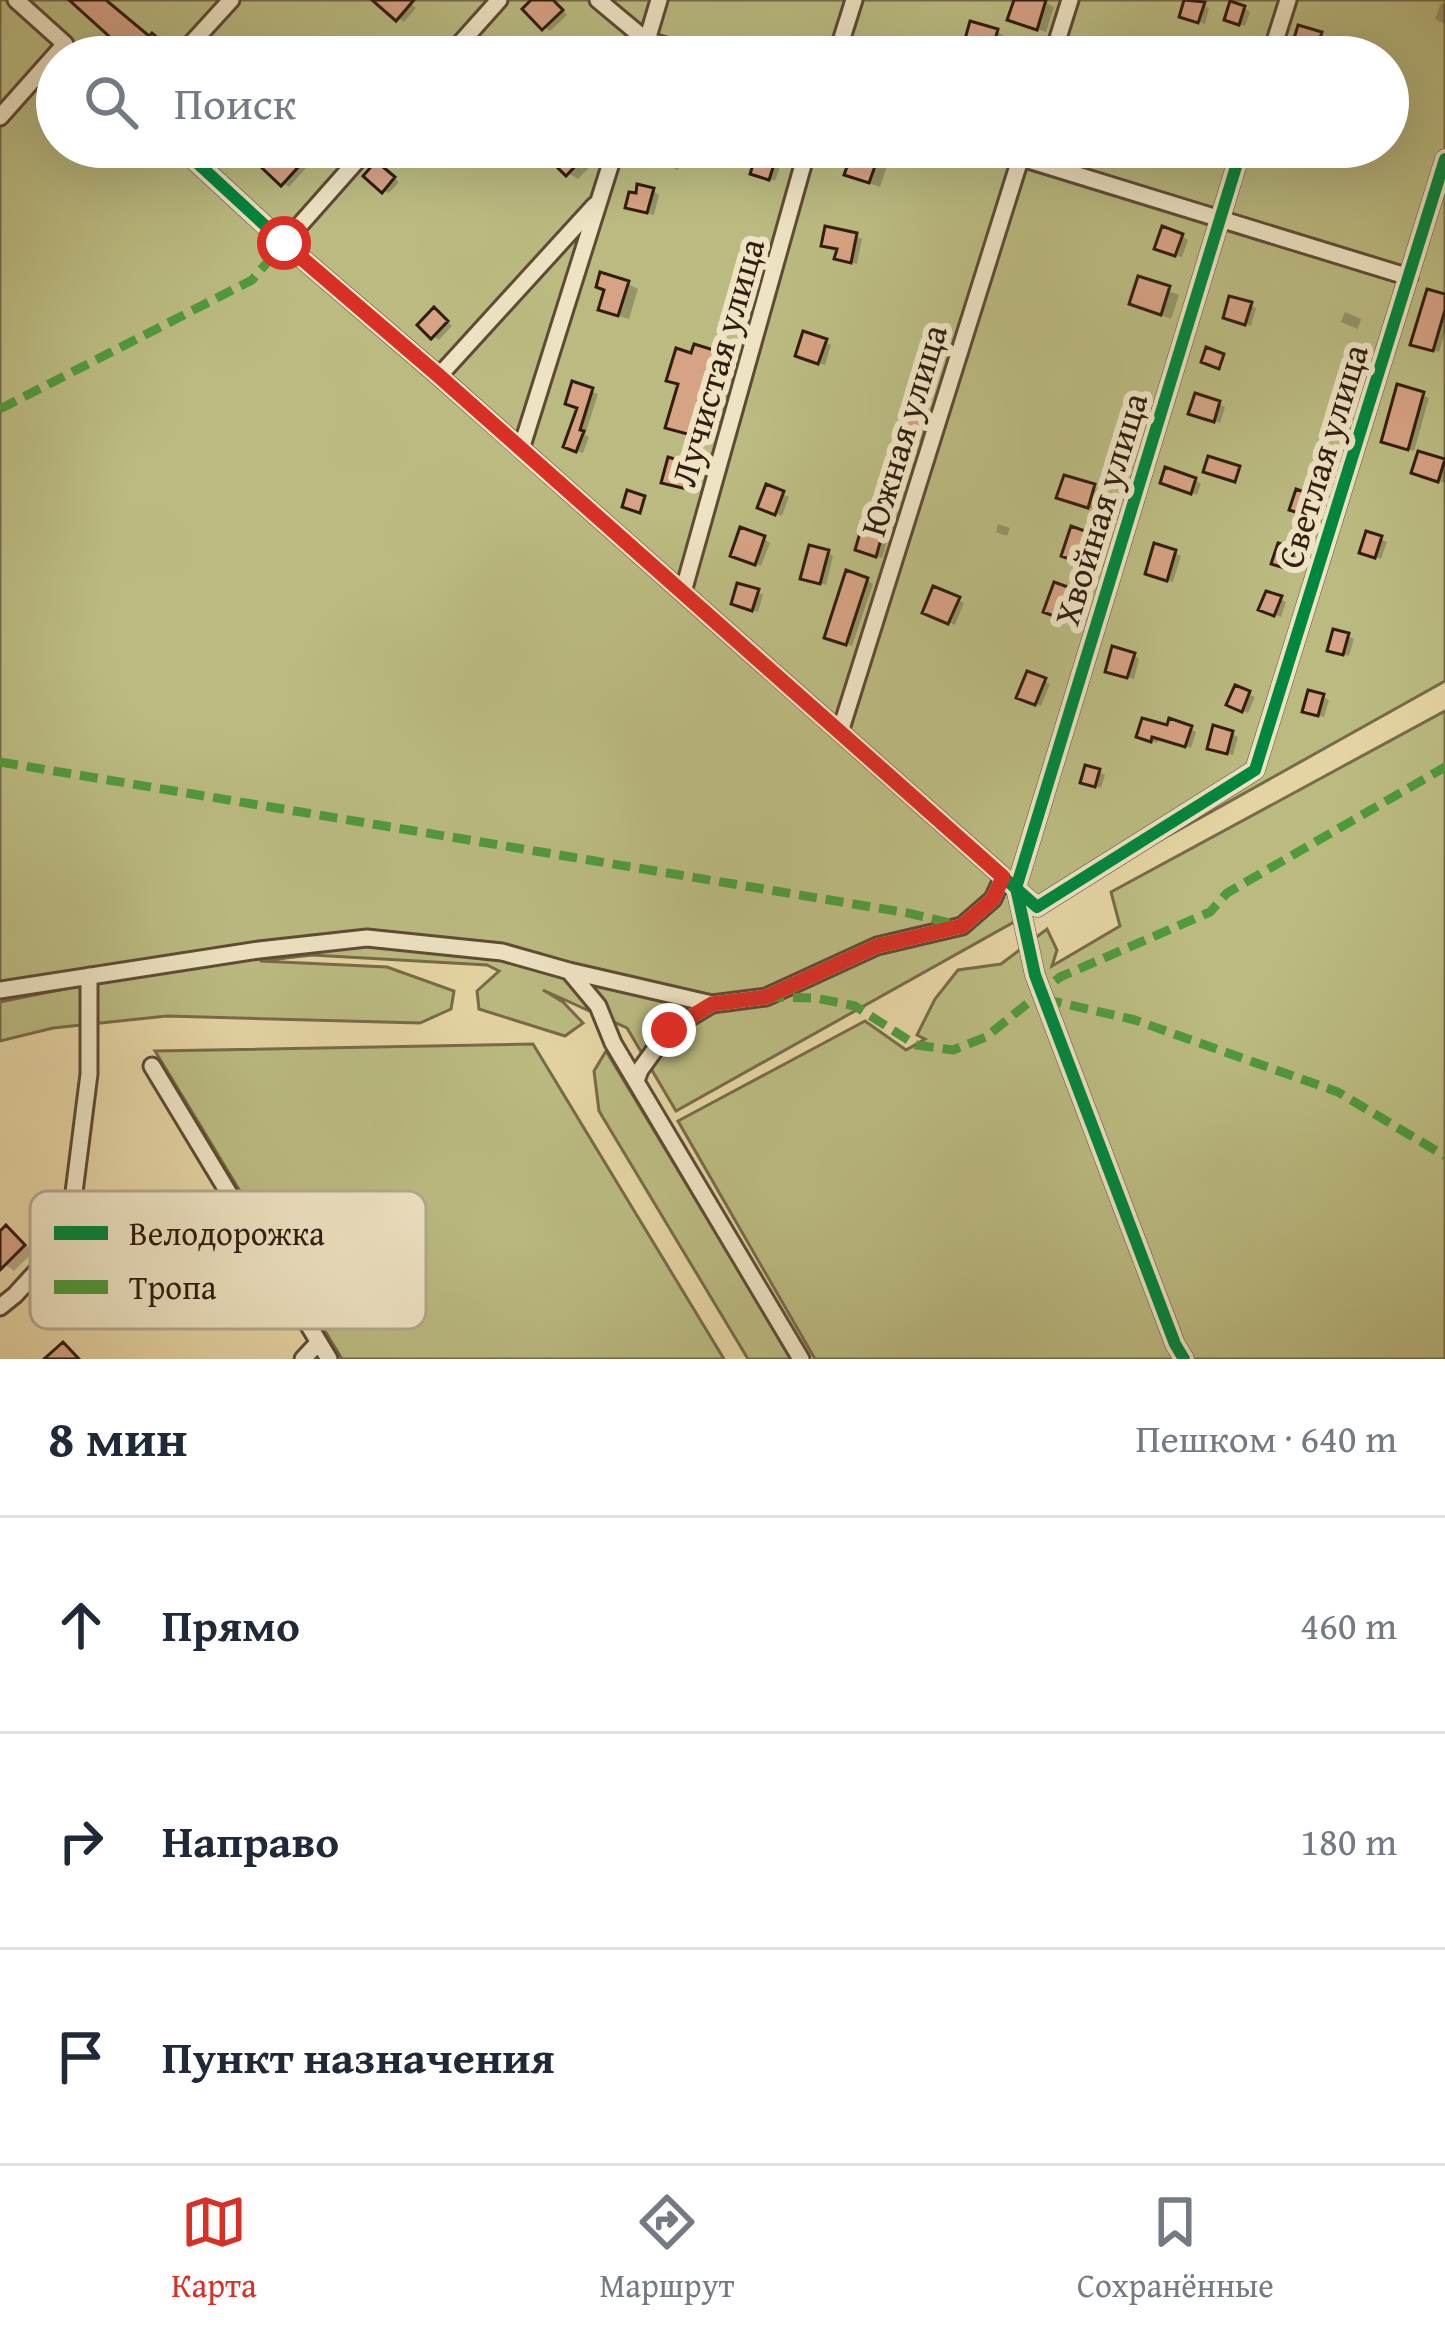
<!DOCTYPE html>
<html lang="ru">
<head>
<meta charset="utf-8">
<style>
  :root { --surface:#fff; --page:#f2f2f3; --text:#1f2937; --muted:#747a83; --line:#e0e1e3; --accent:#d93025 }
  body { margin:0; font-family:"Gentium Book Plus",serif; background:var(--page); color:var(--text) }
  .stop { position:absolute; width:36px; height:36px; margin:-27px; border:9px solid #d93025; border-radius:50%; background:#fff }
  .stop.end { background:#d93025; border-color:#fff; box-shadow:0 3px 12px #0008 }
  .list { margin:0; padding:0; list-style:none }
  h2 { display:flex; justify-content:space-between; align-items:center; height:156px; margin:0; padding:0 48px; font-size:51px }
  h2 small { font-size:39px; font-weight:400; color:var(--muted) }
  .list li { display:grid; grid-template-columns:78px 1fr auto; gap:36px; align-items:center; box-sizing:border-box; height:216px; padding:0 48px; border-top:3px solid var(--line) }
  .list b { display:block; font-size:45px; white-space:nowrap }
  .list em { font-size:39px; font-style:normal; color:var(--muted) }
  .icon { flex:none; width:66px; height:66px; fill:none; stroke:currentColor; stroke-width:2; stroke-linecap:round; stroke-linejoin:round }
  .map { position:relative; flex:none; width:1445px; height:1359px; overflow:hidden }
  .search { position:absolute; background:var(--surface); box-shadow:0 12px 48px #0002; left:36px; right:36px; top:36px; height:132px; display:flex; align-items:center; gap:30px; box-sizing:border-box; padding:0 42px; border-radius:66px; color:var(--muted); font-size:45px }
  .sheet { height:804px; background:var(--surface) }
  nav { display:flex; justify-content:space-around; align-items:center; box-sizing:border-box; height:168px; border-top:3px solid var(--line); background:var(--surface); font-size:33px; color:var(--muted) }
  nav a { display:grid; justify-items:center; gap:6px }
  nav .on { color:var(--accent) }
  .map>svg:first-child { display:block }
  .green { fill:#bbbb81; stroke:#766c48; stroke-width:3; fill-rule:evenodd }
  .shadow { fill:#0003 }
  .building { fill:#d6a384; stroke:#321d10; stroke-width:3 }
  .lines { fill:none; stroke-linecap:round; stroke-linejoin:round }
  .minor-casing { stroke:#5f4b35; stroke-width:21 }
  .minor { stroke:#eee3c3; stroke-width:15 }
  .quiet { stroke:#509a3c; stroke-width:9; stroke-dasharray:18 9; stroke-linecap:butt }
  .cycleway-casing { stroke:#eee3c3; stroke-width:20 }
  .cycleway { stroke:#00873e; stroke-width:12 }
  .route { stroke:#d93025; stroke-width:15 }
  .labels { text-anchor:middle; stroke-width:12; stroke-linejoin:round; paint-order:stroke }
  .street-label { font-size:36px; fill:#321d10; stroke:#eee3c3 }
  .key { fill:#eee3c3; stroke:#b6a88d; stroke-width:3 }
  .key-label { font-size:33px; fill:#321d10 }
</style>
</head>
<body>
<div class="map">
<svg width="1445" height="1359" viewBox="0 0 1445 1359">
  <rect width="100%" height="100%" fill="#e5d4a3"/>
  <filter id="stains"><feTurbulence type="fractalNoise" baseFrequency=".00167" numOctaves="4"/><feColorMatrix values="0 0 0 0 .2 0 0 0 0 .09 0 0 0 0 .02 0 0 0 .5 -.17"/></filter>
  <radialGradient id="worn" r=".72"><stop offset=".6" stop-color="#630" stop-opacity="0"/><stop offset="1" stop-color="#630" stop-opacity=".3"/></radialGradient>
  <path class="green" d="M0 0H1445V681L676 1111 627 1028 543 990 563 1002 583 1023 565 1036 479 1009 477 991 499 971 487 965 312 955 260 961 387 967 454 991 451 1009 420 1023 167 1016 53 1028 0 1041V1002L109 980 0 992ZM57 57H1388V147H57Z
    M1445 711V1359H815L678 1121 865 1021 906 1050 925 1039 917 1035 935 999 958 970 1001 964 1047 929 1057 950 1052 966 1120 926 1111 892Z
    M533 1044 724 1359H342L155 1051Z
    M606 1051 792 1359H748L599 1111 594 1071Z"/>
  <path class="shadow" d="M66 0H106L151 39 159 40 165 46 155 57H137L74 0 72 3Z
    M386 0H407L416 8 404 22 382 5Z
    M535 0H553L567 15 550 31 544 27Z
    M1018 0H1048L1047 3 1054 7 1046 32 1020 24Z
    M1187 0 1209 8 1205 24 1182 16Z
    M1441 3 1445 5V24L1435 19Z
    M1244 8 1250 12 1245 26 1233 22Z
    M997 32 1003 35 999 48 974 41Z
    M1321 35 1327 38 1321 57 1300 51Z
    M562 147H595L602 154 578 179 568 173Z
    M649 147H685L678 170 646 157Z
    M283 149 306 168 289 187 283 183Z
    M879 155 889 160 880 187 858 179Z
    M775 161 781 164 775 181 760 176Z
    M383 168 399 182 389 193 383 190Z
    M653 191 659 195 654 215 635 210Z
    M856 236 862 239 857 264 844 261 840 250 824 244Z
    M1182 236 1188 240 1182 257 1164 251Z
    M1140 280 1179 295 1171 319 1132 303Z
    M628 284 638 289 629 319 612 314 607 290Z
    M1445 297V332L1439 352 1420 347Z
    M1250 305 1256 308 1251 326 1232 320Z
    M1345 312 1361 319 1358 329 1341 322Z
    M440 315 452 326 439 340 433 336Z
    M825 342 831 345 825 365 804 358Z
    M696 348 726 360 721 377 732 384 723 415 730 419 727 430 706 423 701 439 668 426 680 386 670 379 693 357Z
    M574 385 598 394 585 435 589 437 583 453 572 449 581 408Z
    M1399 387 1429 398 1414 451 1390 444Z
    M1219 404 1225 407 1220 423 1198 416Z
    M921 422 927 426 922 442 906 437Z
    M1420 455 1445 462V483L1421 475Z
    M671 461 698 470 696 474 702 477 697 491 670 485Z
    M1065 478 1100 491 1094 509 1065 500Z
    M1195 480 1201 484 1197 495 1169 485Z
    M768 488 789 497 782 516 767 510Z
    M1298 493 1317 501 1312 516 1299 512Z
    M866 523 890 532 882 558 864 552Z
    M998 524 1010 528 1007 536 996 532Z
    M1092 537 1098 540 1089 565 1070 558Z
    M764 539 770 543 761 566 739 558Z
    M1381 539 1387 542 1381 559 1369 555Z
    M1293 551 1299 555 1294 570 1281 566Z
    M828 553 833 556 826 585 810 581Z
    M1175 553 1181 556 1173 582 1154 576Z
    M867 580 873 584 852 646 833 640Z
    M757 592 763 595 758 612 740 606Z
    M1075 593 1081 596 1072 621 1053 614Z
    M1280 599 1286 602 1281 617 1268 612Z
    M958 600 964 603 955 625 931 615Z
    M1348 636 1354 639 1349 656 1336 653Z
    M1134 655 1139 659 1134 679 1114 674Z
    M1044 681 1050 684 1041 706 1025 700Z
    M1236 689 1255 697 1248 713 1235 707Z
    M1323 697 1329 700 1324 717 1311 714Z
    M1190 728 1196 732 1191 748 1158 738 1157 743 1146 739 1169 729Z
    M1232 734 1238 737 1233 755 1216 751Z
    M1099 772 1105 775 1101 788 1089 784Z
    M6 1229 16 1235 33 1252 14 1271 0 1261V1235Z"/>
  <path class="building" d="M69 0H106L149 36 152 33 161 41 146 57H132Z
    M372 0H414L396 21Z
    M531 0H553L563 10 542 30 522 9Z
    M1014 0H1046L1037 30 1007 20Z
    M1184 0 1205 2 1198 23 1179 17Z
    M1230 1 1245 6 1239 25 1224 20Z
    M970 21 998 29 993 47 965 39Z
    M1298 25 1322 32 1314 57 1291 49Z
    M388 38 411 57H372Z
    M281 147 302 163 281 186 262 168Z
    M558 147H593L566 176 548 158Z
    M646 147H674L668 166 643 159Z
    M854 147H866L880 152 869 183 844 175Z
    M757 152 776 158 769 180 750 174Z
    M376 161 395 177 382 193 363 176Z
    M637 184 654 188 647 213 625 208 629 192 636 193Z
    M825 226 857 233 851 263 834 259 837 249 821 246Z
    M1162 226 1183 234 1175 256 1154 249Z
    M600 272 629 281 618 316 598 310 604 290 596 287Z
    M1138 276 1170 286 1161 315 1129 304Z
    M1427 289 1445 294V310L1433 351 1410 345Z
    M1229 296 1252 302 1245 325 1223 318Z
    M434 307 448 321 431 339 417 325Z
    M803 331 827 339 818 364 795 356Z
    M694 344 717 351 711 372 723 375 714 408 721 411 717 426 695 420 691 435 665 428 678 384 666 381 676 348 691 353Z
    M1206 347 1224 354 1219 369 1201 362Z
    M572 381 593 388 580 430 584 431 576 452 563 447 577 408 565 404Z
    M1397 384 1424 392 1408 450 1381 442Z
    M1195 393 1220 401 1214 422 1188 414Z
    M903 413 923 419 916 441 897 435Z
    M1418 451 1445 459 1438 482 1411 473Z
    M1208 456 1240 466 1235 482 1203 472Z
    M668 457 694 465 691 469 698 471 691 490 661 483Z
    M1165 467 1196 478 1191 494 1160 483Z
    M1064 475 1095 484 1088 508 1056 498Z
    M766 484 784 491 775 515 757 508Z
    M1296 489 1312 495 1305 515 1289 510Z
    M627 490 645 496 640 513 622 507Z
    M864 519 885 525 876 557 855 550Z
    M1071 526 1093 534 1083 564 1061 556Z
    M740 527 765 536 755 565 730 556Z
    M1366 531 1382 536 1375 558 1359 553Z
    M1154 543 1176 550 1167 581 1145 574Z
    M1278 543 1295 548 1288 569 1271 564Z
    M809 545 829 550 820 584 800 579Z
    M846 570 868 578 846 645 824 638Z
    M1054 582 1076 590 1065 620 1043 612Z
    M737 583 759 589 752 611 731 604Z
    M933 586 960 597 948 624 922 613Z
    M1266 591 1282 596 1274 616 1258 610Z
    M1333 629 1349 633 1343 655 1327 651Z
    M1112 646 1135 653 1127 678 1105 672Z
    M1027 671 1046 678 1035 705 1016 698Z
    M1235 685 1250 691 1242 712 1226 705Z
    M1308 690 1324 694 1318 716 1302 712Z
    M1142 718 1167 725 1169 718 1192 726 1185 747 1152 737 1151 742 1136 737Z
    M1213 725 1233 731 1227 754 1207 749Z
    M1085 765 1100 769 1095 787 1080 783Z
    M6 1225 25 1245 0 1270V1231Z
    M63 1342 79 1359H44Z"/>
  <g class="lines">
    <g class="minor-casing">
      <path id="minor" d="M598 0 646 40 701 57
        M179 57 231 0
        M448 57 499 0
        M642 57 659 0
        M836 57 854 0
        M1052 57 1070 0
        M1270 57 1288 0
        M0 117 65 44 16 0
        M180 147 284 243 439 376 1037 907 1255 770 1445 159
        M986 147 1409 277
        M284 243 369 147
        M439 376 595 205
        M521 449 616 147
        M683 592 808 147
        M840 732 1024 147
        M569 971 712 1004 766 997 877 946 962 926 993 899 1003 877
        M0 990 259 950 367 938 502 952 569 971 598 1006 613 1043 801 1359
        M152 1066 329 1359
        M636 1081 640 1070 669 1030 712 1004
        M0 1307 15 1295 57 1249 72 1208 89 1074V976
        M303 1359 319 1342
        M1184 1359 1175 1344 1035 975 1016 888 1242 147"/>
    </g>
    <use href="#minor" class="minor"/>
    <path class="quiet" d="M0 409 252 280 284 243
      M0 762 908 913 962 926
      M766 997 816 998 855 1006 916 1045 953 1050 986 1037 1060 977 1210 912 1227 893 1445 767
      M1044 999 1135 1020 1338 1092 1445 1156"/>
    <g class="cycleway-casing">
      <path id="cycleway" d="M180 147 284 243 439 376 1037 907 1255 770 1445 159
        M1184 1359 1175 1344 1035 975 1016 888 1242 147"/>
    </g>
    <use href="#cycleway" class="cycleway"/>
  </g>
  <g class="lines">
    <path class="route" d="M284 243 439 376 1003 877 993 899 962 926 877 946 766 997 712 1004 669 1030"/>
  </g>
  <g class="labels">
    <g class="street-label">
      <text transform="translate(717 362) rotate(-74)" y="13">Лучистая улица</text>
      <text transform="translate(903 430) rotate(-73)" y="13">Южная улица</text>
      <text transform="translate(1322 456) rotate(-73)" y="13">Светлая улица</text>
      <text transform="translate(1100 509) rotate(-73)" y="13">Хвойная улица</text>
    </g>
  </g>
  <rect x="30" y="1191" width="396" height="138" rx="18" class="key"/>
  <rect x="54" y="1226" width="54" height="14" fill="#00873e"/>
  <rect x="54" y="1280" width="54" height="14" fill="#509a3c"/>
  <g class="key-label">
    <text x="129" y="1245">Велодорожка</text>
    <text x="129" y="1299">Тропа</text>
  </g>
  <rect width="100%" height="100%" filter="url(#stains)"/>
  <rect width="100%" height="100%" fill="url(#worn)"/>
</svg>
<div class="stop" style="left:284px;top:243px"></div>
<div class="stop end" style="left:669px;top:1030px"></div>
<div class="search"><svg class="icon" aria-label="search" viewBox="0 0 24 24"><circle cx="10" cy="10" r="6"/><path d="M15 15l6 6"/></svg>Поиск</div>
</div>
<section class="sheet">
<h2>8 мин<small>Пешком · 640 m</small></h2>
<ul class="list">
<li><svg class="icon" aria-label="ahead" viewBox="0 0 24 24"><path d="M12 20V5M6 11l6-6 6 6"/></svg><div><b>Прямо</b></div><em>460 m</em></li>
<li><svg class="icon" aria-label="right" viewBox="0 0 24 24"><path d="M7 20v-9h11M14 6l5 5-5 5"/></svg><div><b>Направо</b></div><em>180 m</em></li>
<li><svg class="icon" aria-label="arrive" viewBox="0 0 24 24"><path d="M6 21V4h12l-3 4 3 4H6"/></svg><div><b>Пункт назначения</b></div></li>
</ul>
</section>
<nav>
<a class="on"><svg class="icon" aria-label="map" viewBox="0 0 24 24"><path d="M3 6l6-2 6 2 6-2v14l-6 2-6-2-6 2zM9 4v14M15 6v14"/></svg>Карта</a>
<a><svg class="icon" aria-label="directions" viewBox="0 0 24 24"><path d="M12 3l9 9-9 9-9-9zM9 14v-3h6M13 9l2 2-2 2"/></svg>Маршрут</a>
<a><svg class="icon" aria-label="saved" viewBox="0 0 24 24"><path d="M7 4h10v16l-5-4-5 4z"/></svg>Сохранённые</a>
</nav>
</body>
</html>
